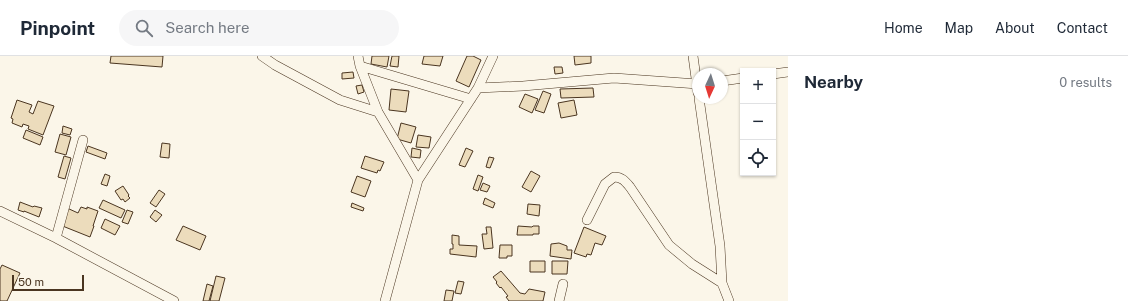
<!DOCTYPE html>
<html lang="en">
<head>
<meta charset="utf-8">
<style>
  :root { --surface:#fff; --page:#f6f6f7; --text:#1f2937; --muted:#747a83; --line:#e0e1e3 }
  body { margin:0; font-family:"Public Sans",sans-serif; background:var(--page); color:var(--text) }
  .controls { position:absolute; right:12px; top:12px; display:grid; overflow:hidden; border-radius:0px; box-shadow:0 1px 3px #0004 }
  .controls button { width:36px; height:36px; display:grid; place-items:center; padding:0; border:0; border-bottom:1px solid var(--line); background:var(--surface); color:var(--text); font:20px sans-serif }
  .compass { position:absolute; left:692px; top:12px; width:36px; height:36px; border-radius:50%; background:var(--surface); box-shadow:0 1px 3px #0004; rotate:184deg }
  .scale { position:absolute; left:12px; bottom:10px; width:72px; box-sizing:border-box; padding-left:4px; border:2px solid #4a3520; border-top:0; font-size:11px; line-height:14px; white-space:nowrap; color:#4a3520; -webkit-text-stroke:3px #fbf6e9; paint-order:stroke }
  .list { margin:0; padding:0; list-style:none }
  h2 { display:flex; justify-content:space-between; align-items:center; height:52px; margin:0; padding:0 16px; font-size:17px }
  h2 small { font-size:13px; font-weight:400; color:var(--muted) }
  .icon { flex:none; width:22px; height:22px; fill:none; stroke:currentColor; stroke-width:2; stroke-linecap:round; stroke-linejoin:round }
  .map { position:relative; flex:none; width:788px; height:245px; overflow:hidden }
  header { display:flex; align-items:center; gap:24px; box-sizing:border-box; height:56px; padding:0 20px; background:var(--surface); border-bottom:1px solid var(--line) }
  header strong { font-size:19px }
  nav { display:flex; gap:22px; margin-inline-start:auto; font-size:14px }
  .search { width:280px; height:36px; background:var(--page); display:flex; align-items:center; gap:10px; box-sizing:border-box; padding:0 14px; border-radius:22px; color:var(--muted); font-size:15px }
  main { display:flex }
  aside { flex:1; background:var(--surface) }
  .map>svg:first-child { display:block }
  .building { fill:#ecdcbc; stroke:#4a3520 }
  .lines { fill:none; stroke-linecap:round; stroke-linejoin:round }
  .street-casing { stroke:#4a3520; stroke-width:10 }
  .street { stroke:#fbf6e9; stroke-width:9 }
</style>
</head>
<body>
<header>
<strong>Pinpoint</strong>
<div class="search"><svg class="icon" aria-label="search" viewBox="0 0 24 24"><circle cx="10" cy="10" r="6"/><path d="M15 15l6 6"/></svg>Search here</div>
<nav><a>Home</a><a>Map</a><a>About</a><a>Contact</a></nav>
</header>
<main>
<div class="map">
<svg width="788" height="245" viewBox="0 0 788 245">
  <rect width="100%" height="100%" fill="#fbf6e9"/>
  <path class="building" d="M111 0H163L162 11 110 7Z
    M372 0H389L387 11 371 8Z
    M392 0H399L398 11 390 10Z
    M424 0H443L440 10 422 8Z
    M467 0H473L481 4 469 31 456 25Z
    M574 0H591V7L575 9Z
    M554 11H562L563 17 555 18Z
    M353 16 354 22 342 23V17Z
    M362 29 364 36 358 38 356 30Z
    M593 32 594 41 561 42 560 33Z
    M391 33 409 35 406 56 389 54Z
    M543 35 551 38 544 57 535 54Z
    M525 38 538 43 532 57 519 51Z
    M17 44 32 49 29 56 33 58 38 45 54 50 43 79 28 73 29 70 23 68 22 71 12 67 13 63 11 62Z
    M574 44 577 59 561 62 558 47Z
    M401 67 416 71 411 87 397 83Z
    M63 70 72 73 70 79 62 77Z
    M26 74 43 81 40 89 23 82Z
    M60 78 71 81 66 99 55 96Z
    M418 79 431 81 429 92 416 91Z
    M162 87 170 88 169 102 160 101Z
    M88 90 107 97 105 103 86 96Z
    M412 92 421 94 420 102 411 101Z
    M466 92 473 95 465 111 459 109Z
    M64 100 71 102 65 123 58 121Z
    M365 100 384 106 380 115 378 114 377 117 361 112Z
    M489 101 494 102 490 112 486 111Z
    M531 115 540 120 531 136 522 131Z
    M105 118 110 120 107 130 101 128Z
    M478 119 483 121 478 135 473 133Z
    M357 120 371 125 365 141 351 136Z
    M483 127 490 130 487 136 480 134Z
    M123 130 129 139 128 140 130 142 125 146 123 143 121 144 115 135Z
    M159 134 165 138 156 151 150 147Z
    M485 142 495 147 493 152 483 148Z
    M103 144 125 154 121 162 99 152Z
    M20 146 33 151 34 150 42 152 39 161 24 155V156L18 154Z
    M352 147 364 152 363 155 351 151Z
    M528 148 540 149 539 160 527 158Z
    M81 151 87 153V151L98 155 93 170H94L90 181 60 169 67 152 78 157Z
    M127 154 133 156 128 168 122 166Z
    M155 154 162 159 156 166 150 161Z
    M105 163 120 170 115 179 101 172Z
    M183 170 206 180 200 194 176 184Z
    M518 170 532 171 533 170H539V178H533V179H517Z
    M486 171H491L493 192 484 193 482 178H487Z
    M584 171 606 180 602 189 595 187 591 199 587 198 586 201 574 197Z
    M452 179 459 180V189L477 190 476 201 450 198V193H453V188H452Z
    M559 187 567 190V194H572L571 203 550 200 551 188Z
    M500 189H512V200H507V202H499Z
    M530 205H545V216H530Z
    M552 205H568L567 218H552Z
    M2 209 20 217 7 245H0V213Z
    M501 215 520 237 525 238 529 233 545 236 543 245H509L506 241 508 240 501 231 500 232 496 227 497 226 493 221Z
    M216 220 225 222 219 245H210Z
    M458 225 464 226 461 238 455 237Z
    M207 228 213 230 209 245H203Z
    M446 234 454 235 452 245H444Z"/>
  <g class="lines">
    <g class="street-casing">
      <path id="street" d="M262 0 275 9 340 44 378 56
        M358 0 360 10 378 56 418 124
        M693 0 698 37
        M360 10 471 43
        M773 18 788 16
        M722 25 743 22
        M478 32 523 30 614 22 698 28
        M699 42 720 190 722 227 729 245
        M0 155 56 182 174 245
        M587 164 605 128 614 121C622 121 625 125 630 131L669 189 692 208 722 227
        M56 182 83 84
        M385 245 418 124 478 32 493 0
        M559 245 563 228"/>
    </g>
    <use href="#street" class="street"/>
  </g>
</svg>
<div class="controls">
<button>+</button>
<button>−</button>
<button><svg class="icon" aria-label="locate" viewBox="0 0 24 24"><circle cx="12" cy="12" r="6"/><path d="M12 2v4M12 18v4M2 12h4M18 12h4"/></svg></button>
</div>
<svg class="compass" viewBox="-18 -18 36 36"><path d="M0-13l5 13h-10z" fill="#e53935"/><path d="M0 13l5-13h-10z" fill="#747a83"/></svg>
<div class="scale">50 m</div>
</div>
<aside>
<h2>Nearby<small>0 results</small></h2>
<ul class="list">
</ul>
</aside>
</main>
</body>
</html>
